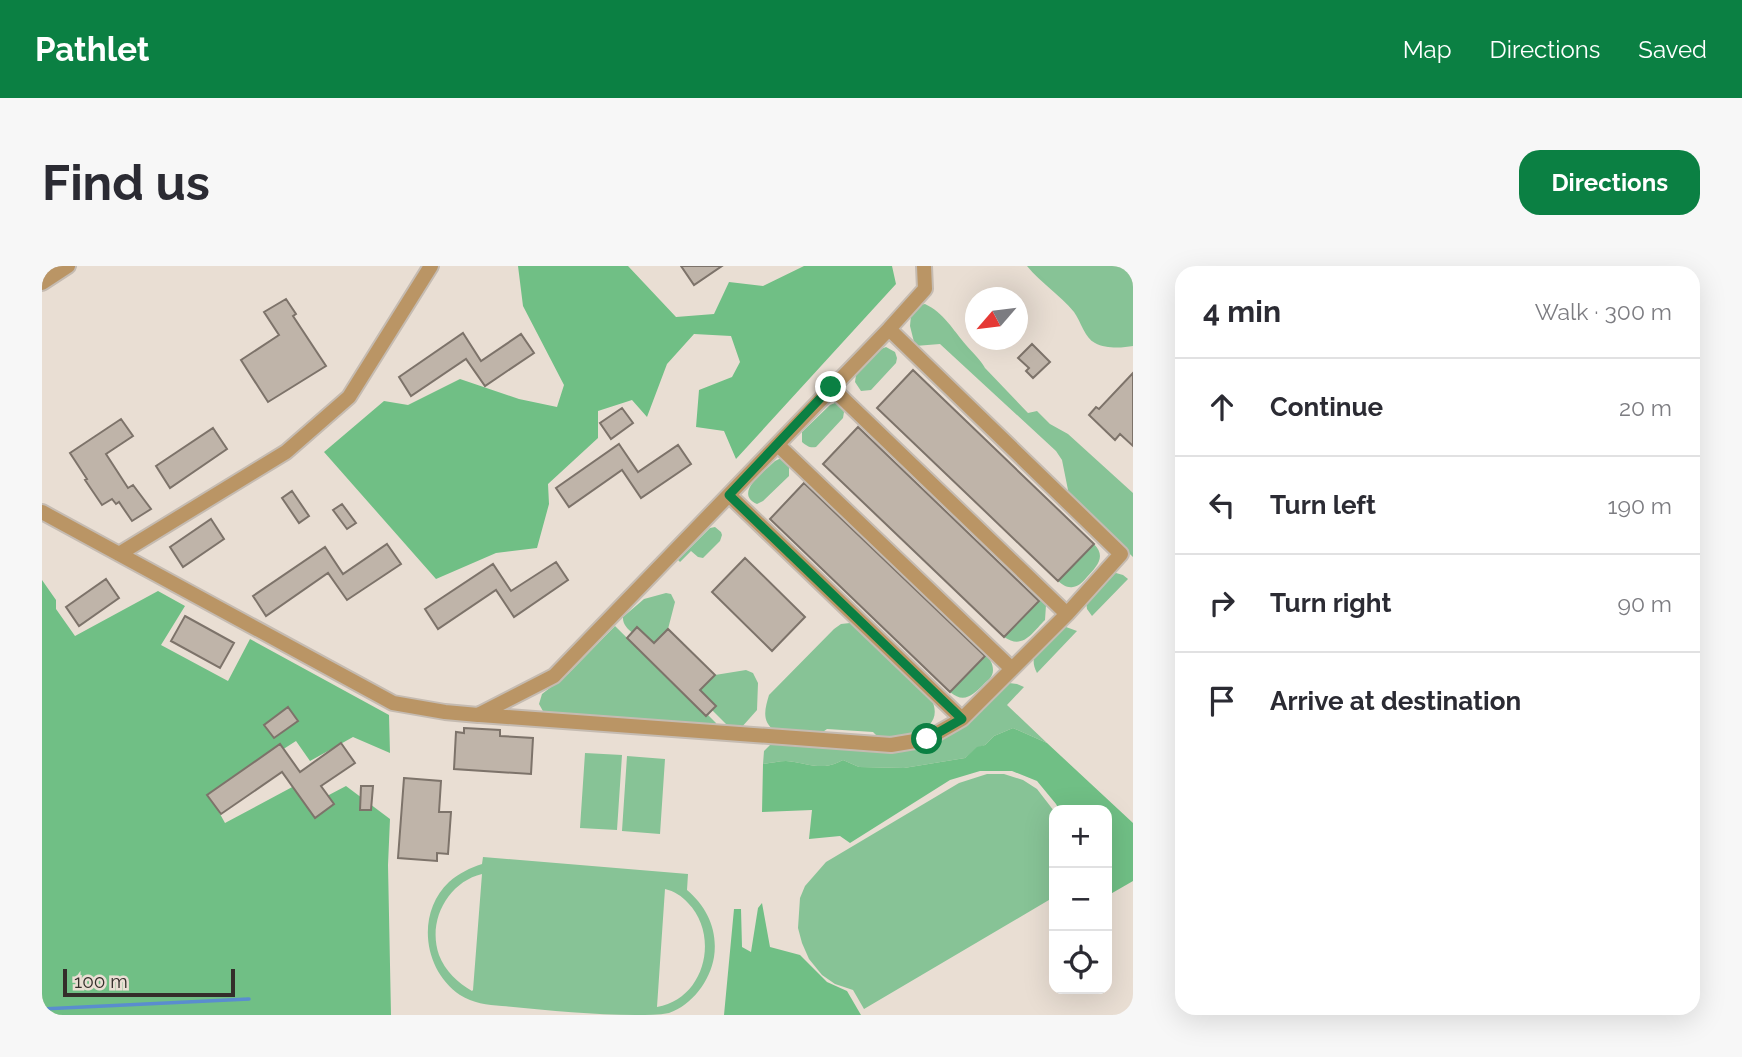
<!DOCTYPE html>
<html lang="en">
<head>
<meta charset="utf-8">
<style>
  :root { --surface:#fff; --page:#f7f7f7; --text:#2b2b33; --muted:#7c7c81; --line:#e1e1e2; --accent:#0b8043 }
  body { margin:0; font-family:Raleway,sans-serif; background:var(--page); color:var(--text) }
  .controls { position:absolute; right:21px; bottom:21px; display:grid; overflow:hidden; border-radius:14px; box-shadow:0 7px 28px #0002 }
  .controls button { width:63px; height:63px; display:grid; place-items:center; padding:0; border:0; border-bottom:2px solid var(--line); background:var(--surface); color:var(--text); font:35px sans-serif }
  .compass { position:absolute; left:923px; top:21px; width:63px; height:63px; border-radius:50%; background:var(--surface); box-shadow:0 7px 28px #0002; rotate:242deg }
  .scale { position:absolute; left:21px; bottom:18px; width:172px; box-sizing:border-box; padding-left:7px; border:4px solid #332e2a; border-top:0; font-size:19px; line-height:24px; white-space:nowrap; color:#332e2a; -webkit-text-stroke:5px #e9ded3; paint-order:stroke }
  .stop { position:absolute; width:21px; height:21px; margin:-16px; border:5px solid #0b8043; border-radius:50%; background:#fff }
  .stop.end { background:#0b8043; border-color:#fff; box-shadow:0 2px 7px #0008 }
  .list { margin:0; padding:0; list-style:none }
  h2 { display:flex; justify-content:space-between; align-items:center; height:91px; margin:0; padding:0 28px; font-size:30px }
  h2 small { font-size:23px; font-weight:400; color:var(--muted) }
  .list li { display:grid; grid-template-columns:46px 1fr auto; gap:21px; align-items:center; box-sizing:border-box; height:98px; padding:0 28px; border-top:2px solid var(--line) }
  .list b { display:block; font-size:26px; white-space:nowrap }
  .list em { font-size:23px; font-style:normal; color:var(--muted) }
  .icon { flex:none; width:38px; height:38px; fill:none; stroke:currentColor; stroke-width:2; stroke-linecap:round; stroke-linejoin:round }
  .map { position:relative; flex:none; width:1091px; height:749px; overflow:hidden; border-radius:21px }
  header { display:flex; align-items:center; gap:42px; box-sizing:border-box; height:98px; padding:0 35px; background:var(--accent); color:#fff }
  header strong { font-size:33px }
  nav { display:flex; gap:38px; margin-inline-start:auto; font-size:24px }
  .intro { display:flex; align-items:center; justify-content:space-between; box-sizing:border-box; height:168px; padding:0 42px }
  h1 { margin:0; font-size:49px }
  .button { padding:18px 32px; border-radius:21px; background:var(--accent); color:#fff; font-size:24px; font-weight:700 }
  main { display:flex; gap:42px; padding:0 42px }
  aside { flex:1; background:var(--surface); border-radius:21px; box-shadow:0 7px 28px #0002 }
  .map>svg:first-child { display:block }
  .green { fill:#87c396; fill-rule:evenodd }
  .forest { fill:#70bf85 }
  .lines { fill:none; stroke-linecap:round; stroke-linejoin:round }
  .stream { stroke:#5a8dcf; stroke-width:3.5 }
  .building { fill:#bfb4a9; stroke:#7d736a; stroke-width:2 }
  .minor-casing { stroke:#c5bbb1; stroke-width:18 }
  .minor { stroke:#ba9565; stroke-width:14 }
  .route { stroke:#0b8043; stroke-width:9 }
</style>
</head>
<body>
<header>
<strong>Pathlet</strong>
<nav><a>Map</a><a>Directions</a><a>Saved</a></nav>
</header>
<div class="intro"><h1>Find us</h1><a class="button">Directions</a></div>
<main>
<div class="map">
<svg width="1091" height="749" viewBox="0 0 1091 749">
  <rect width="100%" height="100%" fill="#e9ded3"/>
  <path class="green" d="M985 0H1080L1091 10V80C1080 82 1064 83 1053 77 1043 72 1039 56 1032 46 1018 29 999 17 985 0Z
    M883 38C901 46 912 65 924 79 931 87 938 93 943 102L986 147 995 145 1008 158 1026 168 1091 227V291L1027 229 1020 194 1014 185 898 78 873 80 868 60 869 49 878 39Z
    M844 81 853 86 855 92 854 97 829 124 819 125 813 116 814 109 839 83Z
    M793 137 798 138 802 146 801 152 774 181C767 182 765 180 760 176V166L788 139Z
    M737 193H741L747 199V210L721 235 715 238C691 227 722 206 733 195Z
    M673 261 679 266 680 269 678 275 661 292 656 291 649 285 638 296 636 294 668 262Z
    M1052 278C1065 291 1054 301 1045 311 1041 316 1037 320 1031 321 1025 322 1021 319 1016 315Z
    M1074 307 1081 309 1086 313 1050 350 1045 343 1044 336 1067 309Z
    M624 327 629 328 633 336 626 363 612 377C600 372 580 365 581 351L602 333Z
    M999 333 1004 339 1003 354C990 367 981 384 962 371Z
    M808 357 817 360 888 430C908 467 860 472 836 471L831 466 785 463 778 468 733 465C719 455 723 443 727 429L792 363 799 358Z
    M573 360 664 450 666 449 674 457 673 460 502 447 497 438 500 428 526 408Z
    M1024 361 1035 365 995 407C983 385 1006 374 1020 362Z
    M944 388C948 393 951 398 951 404 951 411 946 414 942 418 931 429 922 438 908 426Z
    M704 404 711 407 716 417 715 444 699 462 687 461 670 444 674 440 658 424 673 409Z
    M967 417 975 418 982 421 965 439 1005 477 971 462 952 470 943 479 935 482 923 492 862 502 817 501 801 494C779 506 767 497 744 495 737 495 729 497 721 498L722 485 728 479 732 478 838 485 855 486 873 483 897 474 961 418Z
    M543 487 580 489 575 564 538 562Z
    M585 490 623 493 618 568 580 565Z
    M945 508H962L981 514 995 523 1012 545V631L822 743 811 724 793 718 780 709 767 693 760 677 756 662 758 632 763 620 784 596 917 517Z
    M441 591 646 608 645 624C665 641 676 664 672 691 668 715 650 739 627 747 617 749 605 749 594 749 549 749 504 744 460 740 445 739 431 737 418 729 381 704 374 647 407 616 417 607 428 602 440 598ZM440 608 431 724 430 725C416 717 403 705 397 689 385 655 406 616 440 608ZM623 623C632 625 640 630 646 637 678 670 663 733 615 741Z"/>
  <path class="forest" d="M476 0H586L634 51 672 48 687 16 721 20 762 0H850L854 18 694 193 682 165 654 161 657 124 690 111 698 96 689 70 652 68 625 98 605 151 590 134 556 145V172L506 218 507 238 495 282 454 287 394 313 282 186 342 135 366 139 418 113 477 133 515 141 522 119 481 40Z
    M0 314 14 334V343L33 370 116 325 143 340 119 379 186 415 208 373 347 449 348 487 311 471 268 495 254 475 168 530 183 557 254 519 266 540 304 520 348 553 346 599 349 749H0Z
    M971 462 1005 477 1091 557V615L1065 630V544H1017L1014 538 995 515 970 505H938L908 514 808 577 798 570 767 573 770 544 720 546 721 498C729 497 737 495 744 495 767 497 779 506 801 494L817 501 862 502 923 492 935 481 943 479 952 470Z
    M720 637 728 681 758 689 785 716 805 725 819 749H682L692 643H699L700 681 709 686 716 642Z"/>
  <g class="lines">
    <path class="stream" d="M0 743 207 733"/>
  </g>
  <path class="building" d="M639 0H680L652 19Z
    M244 33 254 48 251 50 284 100 226 136 199 94 237 69 222 46Z
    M421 67 439 95 479 68 492 87 443 120 424 93 369 130 357 111Z
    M990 78 1008 96 991 112 984 105 987 102 976 92Z
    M871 104 1052 278 1016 315 835 142Z
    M1091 107V180L1078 168 1073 174 1047 149 1054 141 1057 143Z
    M580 142 591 157 569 173 558 157Z
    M79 153 91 170 64 188 86 222 91 219 109 243 90 255 77 236 74 238 70 233 60 239 43 214 45 213 28 187Z
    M816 161 997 335 962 371 781 198Z
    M171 162 185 183 128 222 114 200Z
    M577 178 596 206 636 179 649 198 599 232 580 204 527 241 514 222Z
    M762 217 943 390 908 426 728 253Z
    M250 225 267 250 257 257 240 232Z
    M300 238 314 257 305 263 291 244Z
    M169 253 182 273 141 301 128 281Z
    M345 278 359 298 305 334 286 307 224 350 211 330 283 281 301 308Z
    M703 292 763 351 730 385 670 326Z
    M514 296 526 314 472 351 454 324 396 363 383 343 451 298 469 325Z
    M64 313 77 332 37 360 24 341Z
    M143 350 192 377 178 402 129 375Z
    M595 361 612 377 626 363 673 409 658 424 674 440 664 450 585 372Z
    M246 441 256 455 232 472 222 459Z
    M422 462 458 464V470L491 472 489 508 412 503 414 466 422 467Z
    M299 477 313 497 279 520 292 538 273 552 240 506 179 548 165 529 238 478 258 506Z
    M362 512 399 515 397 546H409L406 588 395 587V595L356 592Z
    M319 520H331L329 544H318Z"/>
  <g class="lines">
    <g class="minor-casing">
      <path id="minor" d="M0 17 26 0
        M789 121 1025 348
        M736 179 970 403
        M687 229 920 453
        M0 246 351 437 403 446 436 449 512 410 847 63 883 23 882 0
        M77 288 244 186 307 131 389 0
        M438 449 849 479 885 473 920 453 1025 348 1079 288 847 63"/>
    </g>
    <use href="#minor" class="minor"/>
  </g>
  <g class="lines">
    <path class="route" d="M789 121 687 229 920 453 885 473"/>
  </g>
</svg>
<div class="controls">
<button>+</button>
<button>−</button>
<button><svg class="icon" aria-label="locate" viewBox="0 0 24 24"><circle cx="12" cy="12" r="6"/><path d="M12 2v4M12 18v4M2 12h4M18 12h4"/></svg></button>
</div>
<svg class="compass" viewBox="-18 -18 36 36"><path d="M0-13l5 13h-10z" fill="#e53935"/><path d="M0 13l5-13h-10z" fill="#7c7c81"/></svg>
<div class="scale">100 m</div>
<div class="stop" style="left:885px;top:473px"></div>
<div class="stop end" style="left:789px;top:121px"></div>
</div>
<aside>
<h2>4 min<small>Walk · 300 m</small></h2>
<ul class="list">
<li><svg class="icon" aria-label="ahead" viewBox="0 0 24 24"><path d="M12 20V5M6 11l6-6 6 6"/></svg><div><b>Continue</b></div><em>20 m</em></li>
<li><svg class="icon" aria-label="left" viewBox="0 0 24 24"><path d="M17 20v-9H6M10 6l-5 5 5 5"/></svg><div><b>Turn left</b></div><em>190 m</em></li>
<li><svg class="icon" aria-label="right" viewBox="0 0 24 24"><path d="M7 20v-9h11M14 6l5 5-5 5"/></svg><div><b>Turn right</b></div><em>90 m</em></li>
<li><svg class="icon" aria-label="arrive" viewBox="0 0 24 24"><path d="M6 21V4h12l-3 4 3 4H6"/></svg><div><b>Arrive at destination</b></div></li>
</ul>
</aside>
</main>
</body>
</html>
